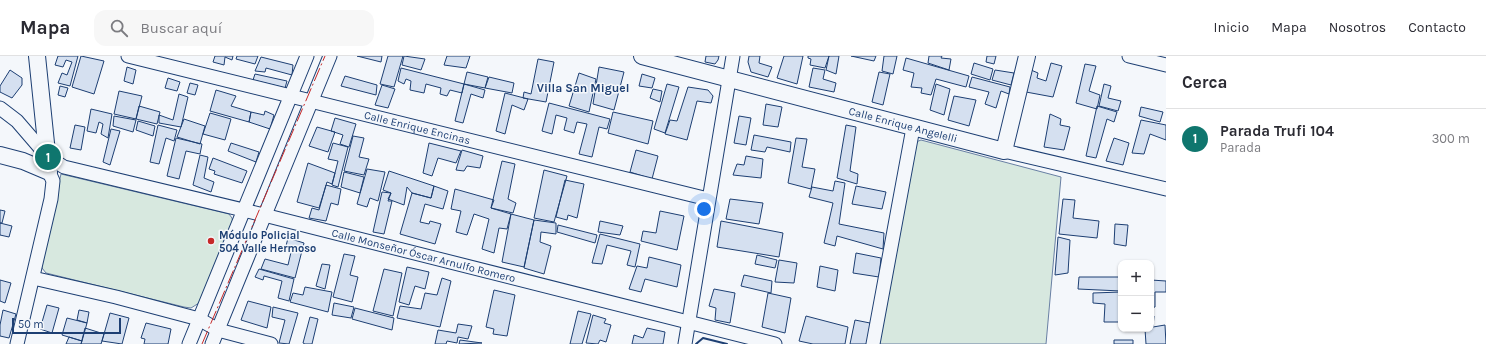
<!DOCTYPE html>
<html lang="es">
<head>
<meta charset="utf-8">
<style>
  :root { --surface:#fff; --page:#f7f7f7; --text:#2b2b33; --muted:#7c7c81; --line:#e1e1e2; --accent:#0f766e }
  body { margin:0; font-family:Karla,sans-serif; background:var(--page); color:var(--text) }
  .controls { position:absolute; right:12px; bottom:12px; display:grid; overflow:hidden; border-radius:8px; box-shadow:0 1px 3px #0004 }
  .controls button { width:36px; height:36px; display:grid; place-items:center; padding:0; border:0; border-bottom:1px solid var(--line); background:var(--surface); color:var(--text); font:20px sans-serif }
  .scale { position:absolute; left:12px; bottom:10px; width:109px; box-sizing:border-box; padding-left:4px; border:2px solid #1d3f73; border-top:0; font-size:11px; line-height:14px; white-space:nowrap; color:#1d3f73; -webkit-text-stroke:3px #f4f7fb; paint-order:stroke }
  .you { position:absolute; left:704px; top:153px; width:14px; height:14px; margin:-10px; border:3px solid #fff; border-radius:50%; background:#1a73e8; box-shadow:0 0 0 6px #1a73e833 }
  .badge { display:grid; place-items:center; width:26px; height:26px; border-radius:50%; background:var(--accent); color:#fff; font-size:13px; font-weight:700 }
  .pin { position:absolute; translate:-50% -50%; border:2px solid #fff; box-shadow:0 1px 4px #0006 }
  .list { margin:0; padding:0; list-style:none }
  h2 { display:flex; justify-content:space-between; align-items:center; height:52px; margin:0; padding:0 16px; font-size:17px }
  h2 small { font-size:13px; font-weight:400; color:var(--muted) }
  .list li { display:grid; grid-template-columns:26px 1fr auto; gap:12px; align-items:center; box-sizing:border-box; height:60px; padding:0 16px; border-top:1px solid var(--line) }
  .list b { display:block; font-size:15px; white-space:nowrap }
  .list p { margin:0; font-size:13px; white-space:nowrap; color:var(--muted) }
  .list em { font-size:13px; font-style:normal; color:var(--muted) }
  .icon { flex:none; width:22px; height:22px; fill:none; stroke:currentColor; stroke-width:2; stroke-linecap:round; stroke-linejoin:round }
  .map { position:relative; flex:none; width:1166px; height:288px; overflow:hidden }
  header { display:flex; align-items:center; gap:24px; box-sizing:border-box; height:56px; padding:0 20px; background:var(--surface); border-bottom:1px solid var(--line) }
  header strong { font-size:19px }
  nav { display:flex; gap:22px; margin-inline-start:auto; font-size:14px }
  .search { width:280px; height:36px; background:var(--page); display:flex; align-items:center; gap:10px; box-sizing:border-box; padding:0 14px; border-radius:12px; color:var(--muted); font-size:15px }
  main { display:flex }
  aside { flex:1; background:var(--surface) }
  .map>svg:first-child { display:block }
  .green { fill:#d7e8df; stroke:#687fa3 }
  .building { fill:#d5e0f0; stroke:#1d3f73 }
  .lines { fill:none; stroke-linecap:round; stroke-linejoin:round }
  .minor-casing { stroke:#1d3f73; stroke-width:15 }
  .tertiary-casing { stroke:#1d3f73; stroke-width:18 }
  .minor { stroke:#f4f7fb; stroke-width:13 }
  .tertiary { stroke:#f4f7fb; stroke-width:16 }
  .wall { stroke:#1d3f73; stroke-width:2 }
  .power { stroke:#c62828; stroke-width:1; stroke-dasharray:14 3 2 3; stroke-linecap:butt }
  .poi-dot { fill:#c62828; stroke:#f4f7fb; stroke-width:1.5 }
  .labels { text-anchor:middle; stroke-width:3; stroke-linejoin:round; paint-order:stroke }
  .street-label { font-size:11px; fill:#1d3f73; stroke:#f4f7fb }
  .poi-label { font-size:11px; font-weight:bold; fill:#1d3f73; stroke:#f4f7fb; text-anchor:start }
  .neighbourhood-label { font-size:12px; font-weight:bold; fill:#1d3f73; stroke:#f4f7fb }
</style>
</head>
<body>
<header>
<strong>Mapa</strong>
<div class="search"><svg class="icon" aria-label="search" viewBox="0 0 24 24"><circle cx="10" cy="10" r="6"/><path d="M15 15l6 6"/></svg>Buscar aquí</div>
<nav><a>Inicio</a><a>Mapa</a><a>Nosotros</a><a>Contacto</a></nav>
</header>
<main>
<div class="map">
<svg width="1166" height="288" viewBox="0 0 1166 288">
  <rect width="100%" height="100%" fill="#f4f7fb"/>
  <path class="green" d="M921 84 1061 121 1046 288H876L916 86Z
    M61 118 229 158 232 162 233 168 199 247 191 252 184 251 46 217 42 212 41 206Z"/>
  <path class="building" d="M58 0H78L70 30 58 27 62 17 67 19 72 6 66 4 63 11 55 9Z
    M81 0 104 5 94 38 72 31Z
    M215 0H233L232 4 225 1 224 9 213 6Z
    M237 0H258L255 8 236 3Z
    M357 0H382L381 6Z
    M388 0H403L394 31 380 28Z
    M404 0 425 3 421 14 402 9Z
    M447 0H470L466 12 444 9Z
    M706 0H719L718 4 715 8 705 6Z
    M749 0H760L759 7 772 11 768 21 751 16 748 6Z
    M784 0H803L797 28 777 22Z
    M808 0H829L825 12 810 9 811 3 808 2Z
    M829 0H839L836 18 826 14Z
    M851 0H876L874 5Z
    M884 0H897L893 18 882 15Z
    M929 0H942L941 2 951 3 949 14 928 7Z
    M987 0H996L994 8 986 6Z
    M261 1 293 9 292 19 266 12 265 16 255 15Z
    M906 2 969 20 966 31 936 23 931 39 921 37 922 32 911 31 914 17 903 14Z
    M538 3 554 6 546 46 523 42 524 36 531 38Z
    M974 7 993 13 990 24 971 18Z
    M1051 7 1062 10 1053 41 1026 36 1031 14 1038 17 1037 22 1046 25Z
    M1085 8 1096 10 1089 35 1100 39 1097 53 1076 47Z
    M127 11 136 14 133 28 124 25Z
    M599 11 624 16 614 54 593 48Z
    M401 12 464 28 462 37 450 34 447 40 440 38 441 32 426 28 424 37 410 34 411 25 406 23 404 28 398 25Z
    M813 12 825 14 823 23 836 27 834 36 809 31Z
    M10 14 22 22V29L12 42 0 36V30Z
    M995 14 1014 17 1011 29 992 24Z
    M467 16 488 21 485 32 464 28Z
    M879 16 890 18 883 49 872 46Z
    M579 17 596 23 589 56 569 50Z
    M255 18 287 25 285 32 253 24Z
    M642 18 655 22 652 32 639 30Z
    M345 20 377 29 376 39 341 30Z
    M489 21 514 27 512 37 485 32Z
    M972 21 1010 31 1009 38 1001 35 996 52 985 48 989 36 969 31Z
    M168 22 180 26 177 35 165 32Z
    M190 27 198 29 195 39 187 37Z
    M464 28 485 34 483 42 471 38 463 67 455 65Z
    M667 28 679 31 665 77 654 73Z
    M936 28 950 33 944 59 930 54Z
    M1104 28 1111 30 1108 42 1121 45 1118 55 1099 50Z
    M382 29 395 33 388 52 375 49Z
    M60 30 68 32 65 41 58 39Z
    M688 31 708 34 713 40 711 47 697 45 687 84 665 78 670 64 677 65Z
    M653 33 662 35 660 46 650 42Z
    M216 34 236 40 231 50 251 56 249 66 210 55Z
    M119 35 142 40 136 63 114 58Z
    M505 37 528 43 524 54 512 49 505 78 496 75Z
    M179 38 188 41 181 71 159 67V59L173 64Z
    M954 40 976 44 969 70 948 64Z
    M549 47 610 63 607 73 599 71 592 101 579 98 587 68 577 66 574 77 564 74 567 62 556 59 552 78 542 75Z
    M766 48 782 51 778 71 763 69Z
    M139 50 160 56 157 68 136 63Z
    M1097 50 1117 56 1114 66 1107 63 1096 102 1086 100Z
    M1141 51 1163 56 1160 66 1139 60Z
    M91 53 112 58 108 82 101 78 103 68 99 66 96 77 87 75Z
    M265 55 274 59 270 73 249 66 251 56 264 59Z
    M613 56 653 65 648 88 608 77Z
    M210 57 231 63 225 84 203 78Z
    M1050 58 1061 63 1060 69 1070 71 1064 94 1044 91Z
    M114 60 136 64 133 76 113 70Z
    M739 60 751 62 746 89 734 87Z
    M335 62 356 68 349 91 340 88 343 79 331 75Z
    M184 63 205 70 200 88 177 81Z
    M1141 64 1166 69V84L1150 78 1144 98 1132 97Z
    M138 65 155 70 153 80 136 74Z
    M75 69 85 71 81 94 70 92Z
    M158 69 177 74 174 85 166 82 159 108 150 106Z
    M846 69 856 71 850 115 858 118 857 128 837 122Z
    M317 71 335 76 328 96 309 90Z
    M111 73 120 75 110 109 103 106Z
    M754 79 791 86 790 96 767 91 765 96 751 94Z
    M353 80 364 82 359 101 369 103 364 119 344 115Z
    M176 82 202 88 200 98 186 95 179 123 167 120Z
    M796 82 807 83 802 111 815 113 811 133 788 127Z
    M1114 82 1129 87 1123 109 1106 105Z
    M231 87 259 96 256 106 228 95Z
    M333 87 348 91 338 131 332 129 338 105 328 103Z
    M429 87 461 95 456 107 438 102 432 120 423 117Z
    M462 94 483 100 480 112 467 110 464 115 456 114Z
    M636 94 658 100 652 123 630 116Z
    M200 99 208 101 204 122 214 126 211 136 193 129Z
    M746 100 763 103 761 122 733 119 737 108 744 109Z
    M213 102 247 115 242 127 214 118 215 115 209 113Z
    M502 105 515 108 508 143 516 147 513 157 491 152Z
    M308 107 335 117 332 128 327 126 319 152 297 146Z
    M367 113 385 116 378 145 370 142 367 151 357 148Z
    M544 114 567 120 554 166 534 162Z
    M389 115 434 130 431 142 412 137 407 131 404 149 388 143 391 137 383 134Z
    M344 116 364 121 360 137 341 131Z
    M565 124 584 128 577 162 568 159 567 164 556 161Z
    M835 125 845 127 839 168 884 177 883 193 837 180 835 190 824 187 833 147 809 141 812 131 833 135Z
    M326 129 341 133 338 149 331 147 326 165 309 162 312 152 319 154Z
    M434 130 448 135 443 153 425 148 420 166 429 168 430 165 441 168 435 188 400 178 412 137 431 142Z
    M856 130 886 136 882 153 852 148Z
    M455 133 494 144 491 152 511 158 507 173 499 172 494 197 482 193 489 163 474 158 467 179 456 176 461 155 451 153Z
    M382 136 391 137 388 145H392L384 178 373 176Z
    M730 143 763 147 759 168 726 163Z
    M1063 143 1075 144 1073 162 1099 165 1097 182 1059 178Z
    M0 154 5 155 2 167H0Z
    M660 155 684 160 677 194 641 185 643 175 656 177Z
    M511 158 534 164 524 211 502 206Z
    M534 164 556 167V178L541 176 540 186 551 190 544 218 524 212Z
    M600 165 623 170 620 179 598 176Z
    M721 165 783 177 779 201 717 191Z
    M0 167 12 170 9 181 0 179Z
    M1115 168 1128 169 1126 190 1114 188Z
    M558 169 597 179 595 187 557 176Z
    M600 178 640 188 635 211 627 209 631 195 607 189 602 208 592 207Z
    M1058 181 1070 184 1068 217 1055 219Z
    M288 182 304 187 295 222 261 213 265 203 288 209 292 192 286 190Z
    M856 197 881 202 879 221 853 217Z
    M344 198 355 200 350 219 358 221 352 246 333 241Z
    M757 199 777 204 775 212 755 208Z
    M649 201 681 209 677 231 645 223 641 236 629 233 637 210 647 212Z
    M779 204 797 207 794 227 775 226Z
    M322 208 330 209 325 233 316 230Z
    M820 210 838 214 835 235 817 231Z
    M407 211 429 216 425 233 415 230 409 249 399 246Z
    M259 213 294 223 289 245 278 242 282 225 264 220 263 224 255 221Z
    M384 213 402 217 393 260 373 255Z
    M744 219 772 225 771 237 741 230Z
    M1079 221H1121V235L1078 233Z
    M442 222 451 225 440 271 397 262 400 250 421 253 425 237 437 239Z
    M0 224 11 227 5 247 0 245Z
    M1151 224 1166 225V236H1155V251L1151 252Z
    M305 231 332 236 328 256 290 246 293 237 303 239Z
    M714 233 735 237 730 267 715 264 716 252 709 250Z
    M494 234 515 239 507 280 493 278 494 273 486 271Z
    M1121 236V266H1104L1105 248 1093 247V237Z
    M768 237 791 242 785 277 762 271Z
    M248 245 271 251 267 272 241 264Z
    M334 247 354 251 351 262 332 259Z
    M47 249 59 252 52 277 40 273Z
    M273 251 298 257 289 288 279 287 285 264 272 261Z
    M355 252 394 262 392 274 352 263Z
    M3 254 16 258 9 282 0 280V269Z
    M79 254 89 256 87 267 77 264Z
    M578 255 591 258 582 288H570Z
    M110 257 129 262 122 288 102 285Z
    M593 259 606 263 604 267 611 269 606 286 600 284 598 288 586 287Z
    M806 260 848 271 845 288H813L799 285Z
    M1151 260H1154L1153 271 1165 269 1166 288H1146L1145 273H1151Z
    M310 261 318 263 312 288H305L303 287Z
    M67 262 87 267 82 285 62 279Z
    M855 264 870 267 868 288H850Z
    M146 267 171 273 168 288H144L145 283 141 282Z
    M458 268 472 270 468 283 458 281 457 287 447 285 446 288H435L438 274 456 277Z
    M85 272 104 278 101 288H81Z
    M647 272 665 276 663 288H632L634 279 643 282Z
    M69 281 82 285 81 288H66Z
    M460 284 482 287 459 288Z
    M1114 284H1133V288H1114Z"/>
  <g class="lines">
    <g class="minor-casing">
      <g id="minor">
        <path id="s1" d="M128 0 708 143"/>
        <path d="M1129 0 1166 9"/>
        <path id="s2" d="M0 52 17 65 48 101 64 111 264 159 775 288"/>
        <path d="M1004 95 1166 133"/>
        <path d="M33 222 116 241 199 263 218 274 271 288"/>
        <path d="M17 288 51 143 53 125 49 116"/>
        <path d="M189 288 307 0"/>
        <path d="M212 288 330 0"/>
        <path d="M685 288 733 0"/>
        <path d="M873 288 913 72"/>
      </g>
    </g>
    <g class="tertiary-casing">
      <g id="tertiary">
        <path id="s3" d="M642 0 1004 95 1027 0"/>
        <path d="M0 99 23 105 49 116 37 0"/>
      </g>
    </g>
    <use href="#minor" class="minor"/>
    <use href="#tertiary" class="tertiary"/>
    <path class="wall" d="M696 288 703 282 727 288"/>
    <path class="power" d="M202 288 325 0"/>
  </g>
  <circle class="poi-dot" cx="211" cy="185" r="4"/>
  <g class="labels">
    <g class="street-label">
      <text dy="4" stroke="none"><textPath href="#s3" startOffset="270">Calle Enrique Angelelli</textPath></text>
      <text dy="4" stroke="none"><textPath href="#s1" startOffset="298">Calle Enrique Encinas</textPath></text>
      <text dy="4" stroke="none"><textPath href="#s2" startOffset="458">Calle Monseñor Óscar Arnulfo Romero</textPath></text>
    </g>
    <g class="poi-label">
      <text x="219" y="183">Módulo Policial<tspan x="219" dy="13">504 Valle Hermoso</tspan></text>
    </g>
    <g class="neighbourhood-label">
      <text x="583" y="36">Villa San Miguel</text>
    </g>
  </g>
</svg>
<div class="controls">
<button>+</button>
<button>−</button>
</div>
<div class="scale">50 m</div>
<div class="you"></div>
<div class="pin badge" style="left:48px;top:101px">1</div>
</div>
<aside>
<h2>Cerca<small></small></h2>
<ul class="list">
<li><span class="badge">1</span><div><b>Parada Trufi 104</b><p>Parada</p></div><em>300 m</em></li>
</ul>
</aside>
</main>
</body>
</html>
